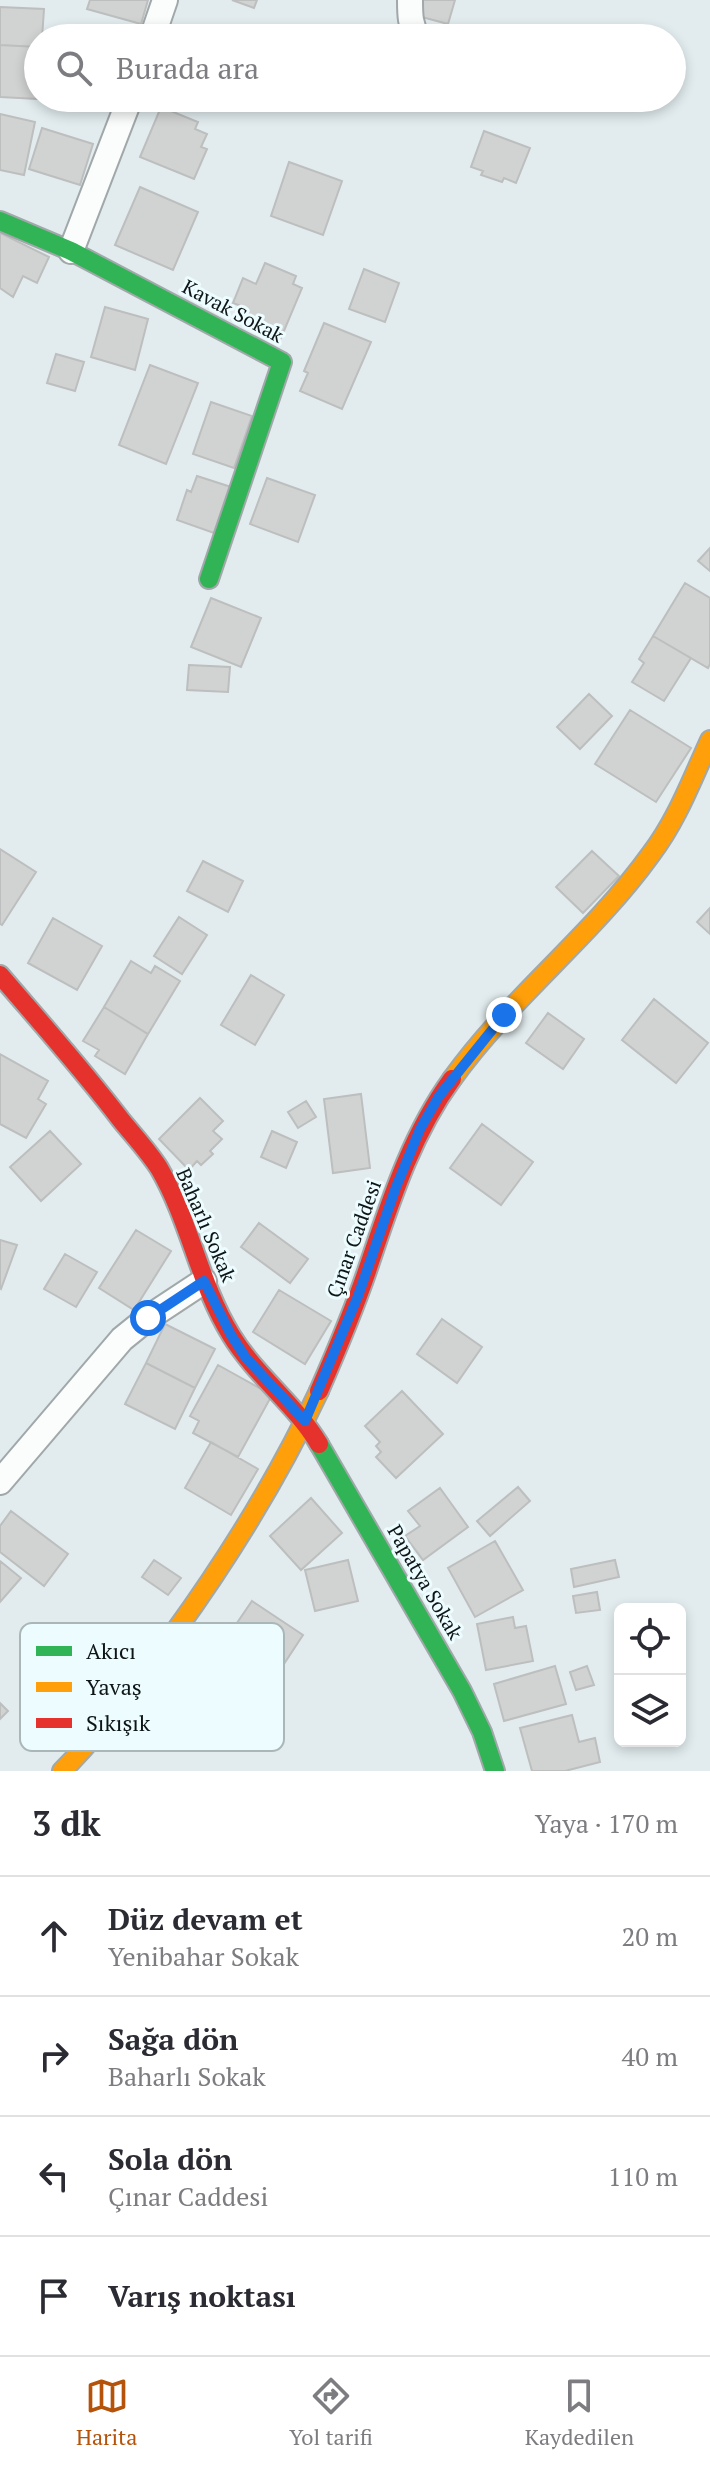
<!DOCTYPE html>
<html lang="tr">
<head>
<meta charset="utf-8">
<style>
  :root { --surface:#fff; --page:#f7f7f7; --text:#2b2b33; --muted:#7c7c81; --line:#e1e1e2; --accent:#b45309 }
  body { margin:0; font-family:"PT Serif",serif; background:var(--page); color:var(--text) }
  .controls { position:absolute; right:24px; bottom:24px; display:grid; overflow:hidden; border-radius:12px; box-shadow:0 4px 12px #0003 }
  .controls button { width:72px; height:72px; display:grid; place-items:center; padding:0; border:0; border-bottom:2px solid var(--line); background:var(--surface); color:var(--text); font:40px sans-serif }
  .stop { position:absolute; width:24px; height:24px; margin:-18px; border:6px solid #1a73e8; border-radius:50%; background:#fff }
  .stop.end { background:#1a73e8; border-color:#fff; box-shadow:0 2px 8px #0008 }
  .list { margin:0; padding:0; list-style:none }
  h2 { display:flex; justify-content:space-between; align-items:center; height:104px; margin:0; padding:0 32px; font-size:34px }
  h2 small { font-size:26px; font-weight:400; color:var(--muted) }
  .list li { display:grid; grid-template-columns:52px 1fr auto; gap:24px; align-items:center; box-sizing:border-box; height:120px; padding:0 32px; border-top:2px solid var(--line) }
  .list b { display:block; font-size:30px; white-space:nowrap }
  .list p { margin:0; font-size:26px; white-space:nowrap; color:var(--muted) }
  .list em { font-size:26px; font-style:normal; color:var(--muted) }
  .icon { flex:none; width:44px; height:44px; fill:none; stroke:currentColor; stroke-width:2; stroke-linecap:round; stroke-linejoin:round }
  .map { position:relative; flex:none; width:710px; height:1771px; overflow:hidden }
  .search { position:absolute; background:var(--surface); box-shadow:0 4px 12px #0003; left:24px; right:24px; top:24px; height:88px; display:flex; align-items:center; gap:20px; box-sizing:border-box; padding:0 28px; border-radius:44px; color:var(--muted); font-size:30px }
  .sheet { height:584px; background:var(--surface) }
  nav { display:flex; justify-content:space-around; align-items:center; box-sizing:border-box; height:112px; border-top:2px solid var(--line); background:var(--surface); font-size:22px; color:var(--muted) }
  nav a { display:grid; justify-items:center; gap:4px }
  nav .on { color:var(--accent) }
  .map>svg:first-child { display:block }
  .building { fill:#d1d3d2; stroke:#bdbebe; stroke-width:2 }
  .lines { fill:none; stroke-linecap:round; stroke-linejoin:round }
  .street-casing { stroke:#a1a8aa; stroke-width:28 }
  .fast-casing { stroke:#a1a8aa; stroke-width:22 }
  .slow-casing { stroke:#a1a8aa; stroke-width:22 }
  .jam-casing { stroke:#a1a8aa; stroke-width:22 }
  .street { stroke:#fbfcfc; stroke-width:24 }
  .fast { stroke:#30b455; stroke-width:18 }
  .slow { stroke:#ff9f0a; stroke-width:18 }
  .jam { stroke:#e5322d; stroke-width:18 }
  .route { stroke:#1a73e8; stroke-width:10 }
  .labels { text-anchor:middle; stroke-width:6; stroke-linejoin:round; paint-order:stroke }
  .street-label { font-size:20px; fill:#0e1516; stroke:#edfcff }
  .key { fill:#edfcff; stroke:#aab7b9; stroke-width:2 }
  .key-label { font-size:22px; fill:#0e1516 }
</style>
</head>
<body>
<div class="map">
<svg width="710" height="1771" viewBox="0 0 710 1771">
  <rect width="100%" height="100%" fill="#e2ecee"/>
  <path class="building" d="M90 0H148L141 24 87 9Z
    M232 0H257L254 8Z
    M422 0H455L448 24 418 16Z
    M0 7 44 9 42 38H38V47L0 45Z
    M195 29 220 38H192Z
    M0 45 38 47 37 99 0 97Z
    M161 107 198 122 195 129 207 134 201 147 207 149 194 179 140 157Z
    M0 114 35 122 24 175 0 170Z
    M42 128 93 144 80 185 29 169Z
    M484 131 530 148 516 183 504 178 502 182 481 175 483 171 471 167Z
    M289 162 342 181 323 235 271 216Z
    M140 187 198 212 173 270 115 245Z
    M0 233 49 257 37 283 23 276 13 297 0 288Z
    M265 263 296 276 293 284 302 288 281 338 240 321 246 308 233 303 243 278 256 284Z
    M364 269 399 283 385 322 349 309Z
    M105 307 148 319 135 370 91 357Z
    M324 323 371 342 342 409 300 391 308 373 304 371Z
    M56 354 84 362 75 391 47 383Z
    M150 365 198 383 166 464 119 445Z
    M211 402 252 416 234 468 193 454Z
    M197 476 231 487 214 533 177 520 187 490 191 492Z
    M267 478 315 495 298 542 250 524Z
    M710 548V571L698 561Z
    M685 583 710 598V664L708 668 653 636Z
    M211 598 261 618 241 667 191 647Z
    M653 636 691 658 664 701 632 682 644 663 639 659Z
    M189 665 230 667 228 692 187 690Z
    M589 694 612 716 580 749 557 727Z
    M630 710 691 748 656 802 595 764Z
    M0 849 36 872 2 925 0 924Z
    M592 851 619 876 583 913 556 887Z
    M203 861 243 881 228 912 187 891Z
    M710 908V934L697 922Z
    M179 917 207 935 182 974 154 956Z
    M53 918 102 946 77 990 28 963Z
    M131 961 151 973 155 966 180 981 148 1034 104 1007Z
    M251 975 284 995 255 1045 221 1025Z
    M654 999 708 1043 676 1083 622 1040Z
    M104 1007 148 1034 125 1074 95 1056 99 1050 83 1041Z
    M548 1013 584 1039 563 1069 526 1043Z
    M0 1054 48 1081 38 1099 46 1104 26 1138 0 1124Z
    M361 1094 370 1168 333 1173 324 1099Z
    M200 1098 223 1121 213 1131 222 1139 210 1151 213 1154 201 1165 197 1161 189 1170 159 1139Z
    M306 1101 316 1117 298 1128 288 1112Z
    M482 1124 533 1162 501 1205 450 1168Z
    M50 1131 81 1164 41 1201 10 1167Z
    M272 1131 297 1142 286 1168 261 1157Z
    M259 1223 308 1259 290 1283 241 1247Z
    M136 1230 171 1251 134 1310 99 1288Z
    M0 1240 17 1245 1 1289 0 1288Z
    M65 1254 97 1272 76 1307 44 1289Z
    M279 1290 331 1321 305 1364 253 1332Z
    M442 1319 482 1347 457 1383 417 1354Z
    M165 1324 215 1349 195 1388 146 1363Z
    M146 1363 195 1388 175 1429 125 1404Z
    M218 1365 272 1395 238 1457 193 1433 199 1421 190 1416Z
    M402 1391 443 1434 396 1478 376 1457 381 1452 376 1446 380 1442 365 1426Z
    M211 1442 258 1469 231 1515 185 1488Z
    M518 1487 530 1501 490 1536 477 1521Z
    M440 1488 468 1527 423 1560 405 1536 420 1526 408 1511Z
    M311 1498 342 1533 301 1570 270 1536Z
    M11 1511 68 1554 44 1586 0 1552V1526Z
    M495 1541 523 1590 475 1617 448 1568Z
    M154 1560 181 1578 168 1595 142 1577Z
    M348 1560 358 1601 315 1611 305 1570Z
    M615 1560 619 1577 574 1587 571 1569Z
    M0 1561 21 1578 0 1602Z
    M597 1592 600 1610 576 1613 573 1596Z
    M252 1601 303 1635 276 1676 224 1642Z
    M513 1617 515 1628 526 1626 533 1661 486 1670 477 1624Z
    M555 1666 566 1704 504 1721 494 1684Z
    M587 1666 594 1685 576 1690 570 1672Z
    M0 1703 8 1711 0 1719Z
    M572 1715 579 1742 595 1738 600 1762 565 1771H532L520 1728Z"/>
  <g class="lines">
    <g class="street-casing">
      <path id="street" d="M410 0C410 14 410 26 418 38
        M152 38 165 0
        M71 251 130 98
        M0 1482 122 1339 148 1318 204 1281"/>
    </g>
    <g class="fast-casing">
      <path id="fast" d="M0 221 71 251 282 362 209 579
        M319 1444 462 1691 482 1732 495 1771"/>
    </g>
    <g class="slow-casing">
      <path id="slow" d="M452 1079C511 997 592 936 651 854 677 820 692 779 710 740
        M62 1771C104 1729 139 1681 174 1633 229 1557 279 1476 319 1391"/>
    </g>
    <g class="jam-casing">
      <path id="jam" d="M0 975C41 1023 83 1070 121 1120 134 1136 148 1151 159 1168 190 1221 199 1283 231 1335 256 1376 295 1404 319 1444
        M319 1391C336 1352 353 1312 367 1271 390 1203 410 1137 452 1079"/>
    </g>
    <use href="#street" class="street"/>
    <use href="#fast" class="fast"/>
    <use href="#slow" class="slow"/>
    <use href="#jam" class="jam"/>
  </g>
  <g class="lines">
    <path class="route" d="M148 1318 204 1281 231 1335 246 1358 305 1421 358 1296 396 1187 420 1129 439 1096 504 1015"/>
  </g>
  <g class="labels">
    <g class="street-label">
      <text transform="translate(233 311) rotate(28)" y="7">Kavak Sokak</text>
      <text transform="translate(206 1225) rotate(67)" y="7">Baharlı Sokak</text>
      <text transform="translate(354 1239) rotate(-70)" y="7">Çınar Caddesi</text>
      <text transform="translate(425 1582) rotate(60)" y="7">Papatya Sokak</text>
    </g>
  </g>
  <rect x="20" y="1623" width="264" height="128" rx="12" class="key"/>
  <rect x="36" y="1646" width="36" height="10" fill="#30b455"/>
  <rect x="36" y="1682" width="36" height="10" fill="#ff9f0a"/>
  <rect x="36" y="1718" width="36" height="10" fill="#e5322d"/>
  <g class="key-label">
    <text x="86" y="1659">Akıcı</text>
    <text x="86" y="1695">Yavaş</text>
    <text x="86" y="1731">Sıkışık</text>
  </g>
</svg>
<div class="controls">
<button><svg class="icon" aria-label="locate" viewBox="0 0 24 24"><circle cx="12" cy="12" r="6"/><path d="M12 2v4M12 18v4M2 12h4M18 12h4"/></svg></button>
<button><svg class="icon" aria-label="layers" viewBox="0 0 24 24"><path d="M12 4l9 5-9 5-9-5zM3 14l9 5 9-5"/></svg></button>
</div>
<div class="stop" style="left:148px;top:1318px"></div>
<div class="stop end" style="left:504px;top:1015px"></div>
<div class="search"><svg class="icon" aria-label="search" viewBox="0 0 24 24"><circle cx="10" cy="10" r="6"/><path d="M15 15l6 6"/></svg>Burada ara</div>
</div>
<section class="sheet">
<h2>3 dk<small>Yaya · 170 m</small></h2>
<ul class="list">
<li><svg class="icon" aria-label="ahead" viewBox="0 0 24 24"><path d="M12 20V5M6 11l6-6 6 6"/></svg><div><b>Düz devam et</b><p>Yenibahar Sokak</p></div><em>20 m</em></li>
<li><svg class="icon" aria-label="right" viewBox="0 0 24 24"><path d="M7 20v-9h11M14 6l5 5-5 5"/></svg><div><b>Sağa dön</b><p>Baharlı Sokak</p></div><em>40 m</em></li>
<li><svg class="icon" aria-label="left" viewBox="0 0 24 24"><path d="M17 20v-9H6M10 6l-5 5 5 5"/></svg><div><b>Sola dön</b><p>Çınar Caddesi</p></div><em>110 m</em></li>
<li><svg class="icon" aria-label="arrive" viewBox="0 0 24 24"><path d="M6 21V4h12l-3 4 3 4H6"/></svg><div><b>Varış noktası</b></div></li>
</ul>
</section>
<nav>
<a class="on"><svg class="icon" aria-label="map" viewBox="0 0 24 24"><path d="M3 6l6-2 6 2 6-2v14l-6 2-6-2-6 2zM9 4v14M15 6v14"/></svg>Harita</a>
<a><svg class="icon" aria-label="directions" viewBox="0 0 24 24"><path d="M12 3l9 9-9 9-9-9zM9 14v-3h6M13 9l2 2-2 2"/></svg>Yol tarifi</a>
<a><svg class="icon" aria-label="saved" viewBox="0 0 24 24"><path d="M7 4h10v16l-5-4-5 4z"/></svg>Kaydedilen</a>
</nav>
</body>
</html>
